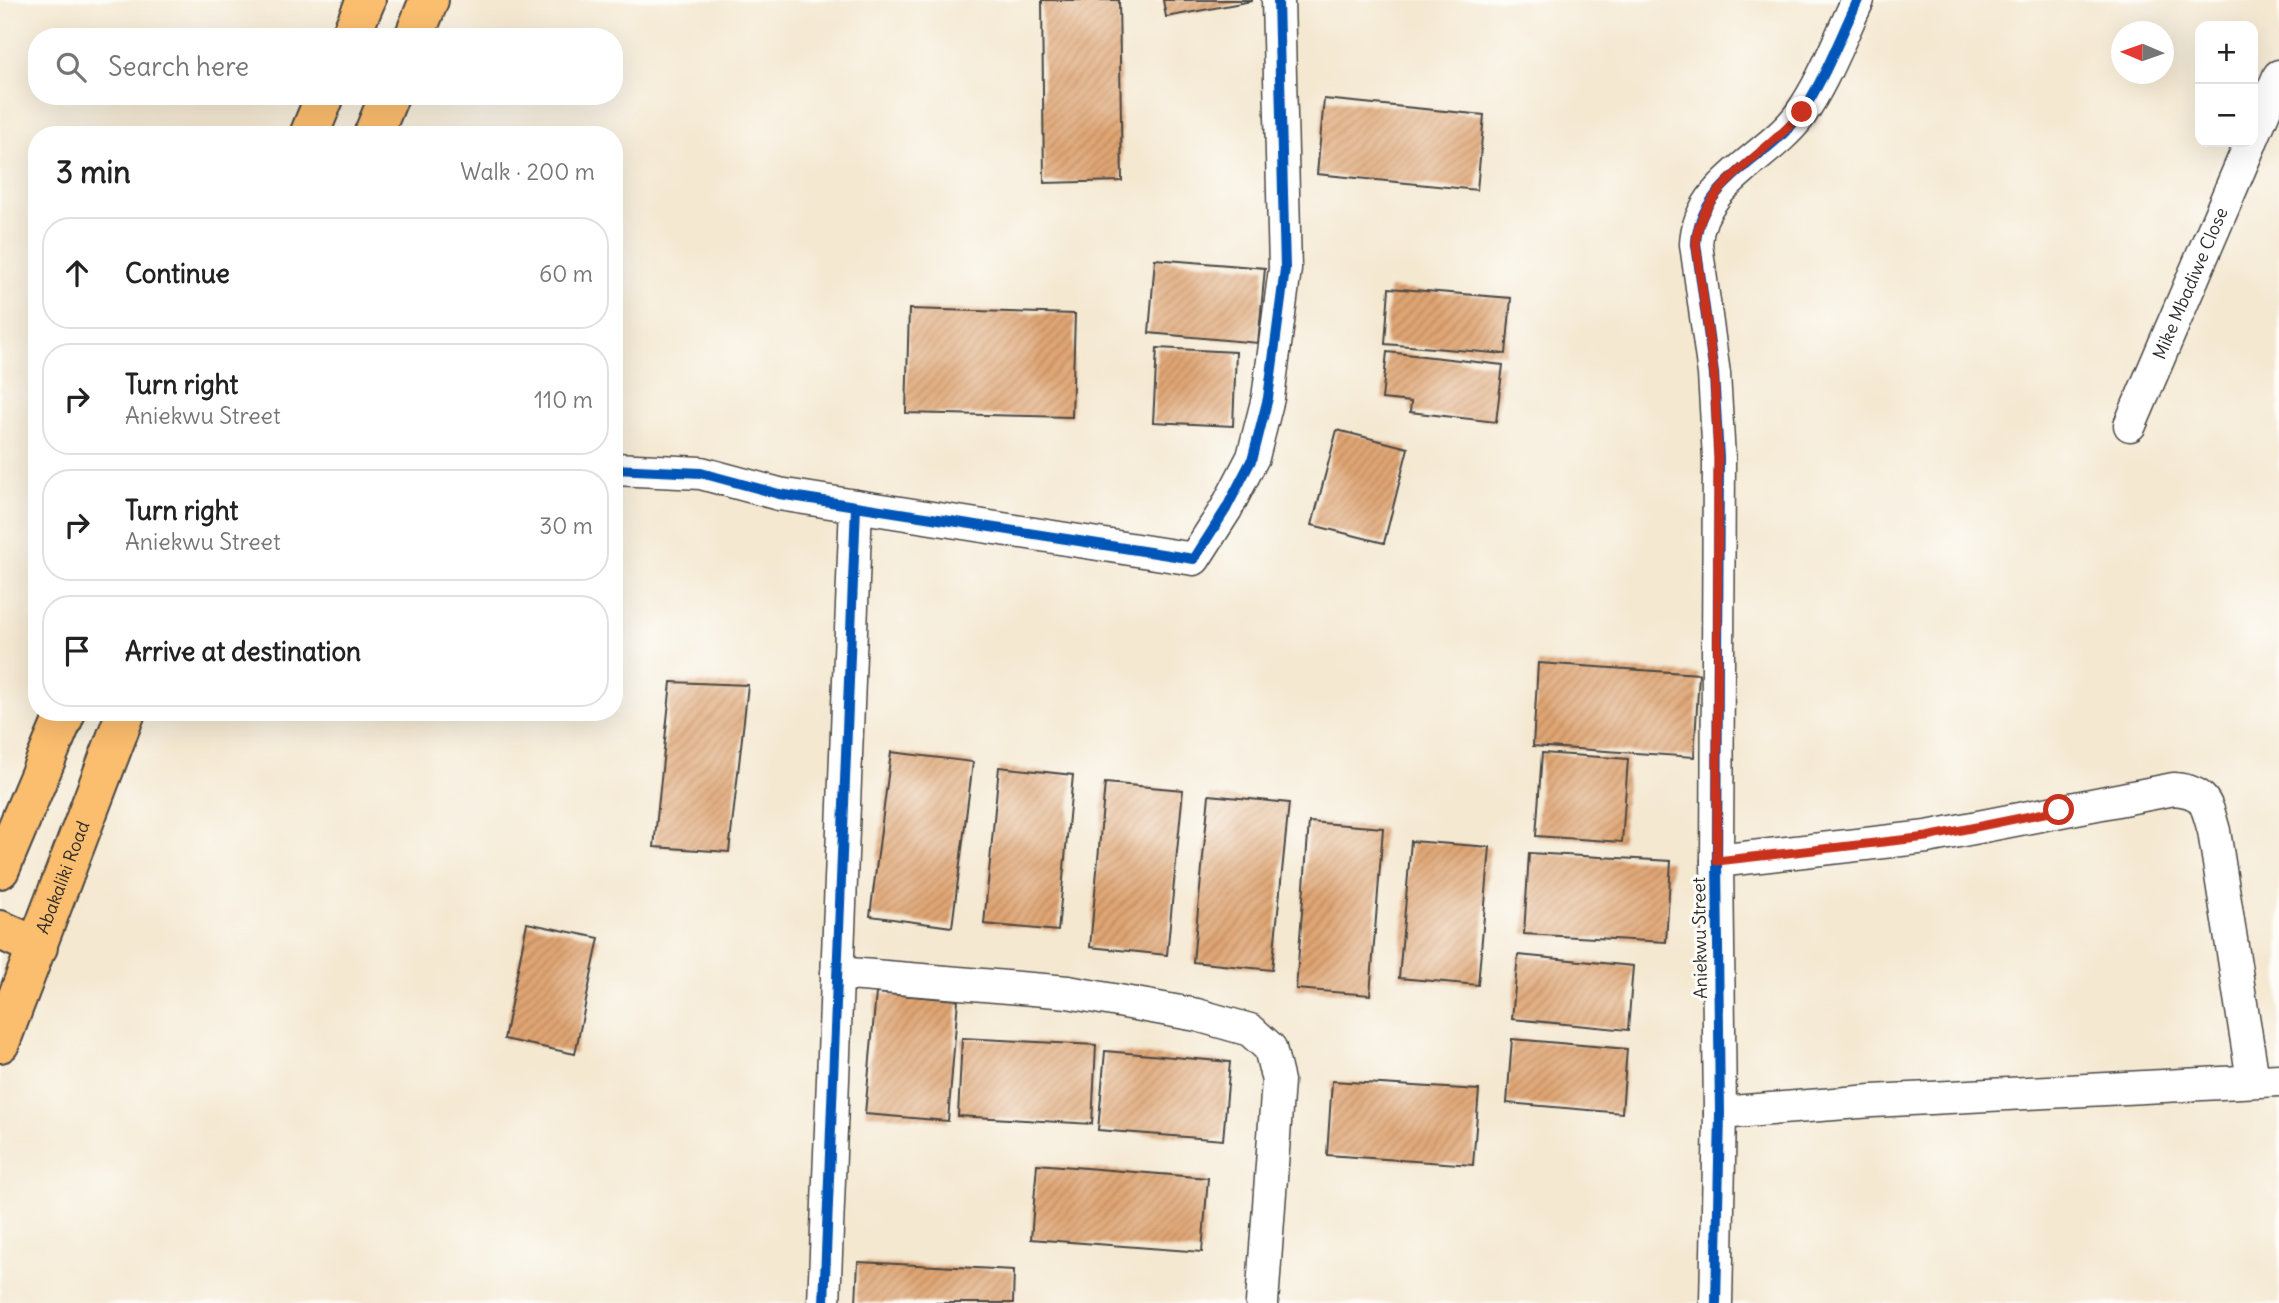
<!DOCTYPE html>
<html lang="en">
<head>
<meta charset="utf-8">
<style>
  :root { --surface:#fff; --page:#f2f2f2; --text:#222; --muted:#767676; --line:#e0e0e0 }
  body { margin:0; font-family:Delius,sans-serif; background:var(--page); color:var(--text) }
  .controls { position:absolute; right:21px; top:21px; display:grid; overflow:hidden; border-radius:14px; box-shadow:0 7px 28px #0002 }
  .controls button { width:63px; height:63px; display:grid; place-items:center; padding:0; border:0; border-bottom:2px solid var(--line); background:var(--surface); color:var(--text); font:35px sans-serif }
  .compass { position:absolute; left:2111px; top:21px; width:63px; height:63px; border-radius:50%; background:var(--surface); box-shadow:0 7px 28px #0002; rotate:272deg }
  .stop { position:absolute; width:21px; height:21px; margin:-16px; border:5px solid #c8321e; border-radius:50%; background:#fff }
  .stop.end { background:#c8321e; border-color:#fff; box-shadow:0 2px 7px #0008 }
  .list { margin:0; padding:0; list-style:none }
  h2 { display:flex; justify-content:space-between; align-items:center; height:91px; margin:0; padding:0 28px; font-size:30px }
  h2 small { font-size:23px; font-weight:400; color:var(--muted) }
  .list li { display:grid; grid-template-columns:46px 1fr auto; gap:21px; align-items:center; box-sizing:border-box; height:112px; margin:0 14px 14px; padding:0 14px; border:2px solid var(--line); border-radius:28px }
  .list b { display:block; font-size:26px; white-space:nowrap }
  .list p { margin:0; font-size:23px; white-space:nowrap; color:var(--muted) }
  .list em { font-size:23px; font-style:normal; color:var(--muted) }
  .icon { flex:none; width:38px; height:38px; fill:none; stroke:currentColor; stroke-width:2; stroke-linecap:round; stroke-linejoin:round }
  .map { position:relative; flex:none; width:2279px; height:1303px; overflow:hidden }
  .search { position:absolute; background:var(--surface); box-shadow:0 7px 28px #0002; left:28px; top:28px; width:595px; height:77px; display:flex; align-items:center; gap:18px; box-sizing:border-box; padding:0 24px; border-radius:28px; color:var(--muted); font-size:26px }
  .panel { position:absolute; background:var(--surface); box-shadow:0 7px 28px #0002; left:28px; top:126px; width:595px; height:595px; border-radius:28px }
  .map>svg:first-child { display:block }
  .building { fill:url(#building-hatch) }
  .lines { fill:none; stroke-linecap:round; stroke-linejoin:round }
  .street-casing { stroke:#494744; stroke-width:35 }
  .highway-casing { stroke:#494744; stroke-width:42 }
  .street { stroke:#fff; stroke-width:32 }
  .highway { stroke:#fbbd6e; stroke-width:38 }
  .cycleway-casing { stroke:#fdfcf7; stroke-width:15 }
  .cycleway { stroke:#0057b8; stroke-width:10 }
  .route { stroke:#c8321e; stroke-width:9 }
  .labels { text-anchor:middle; stroke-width:6; stroke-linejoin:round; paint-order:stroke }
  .street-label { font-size:18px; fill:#2b2b2b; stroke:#fdfcf7 }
</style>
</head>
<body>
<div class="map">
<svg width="2279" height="1303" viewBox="0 0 2279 1303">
  <defs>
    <pattern id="building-hatch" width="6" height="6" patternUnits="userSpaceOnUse" patternTransform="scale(1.75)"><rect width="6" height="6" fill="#e0a573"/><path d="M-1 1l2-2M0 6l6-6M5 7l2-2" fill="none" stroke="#b6875f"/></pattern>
  </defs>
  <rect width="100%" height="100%" fill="#fdfcf7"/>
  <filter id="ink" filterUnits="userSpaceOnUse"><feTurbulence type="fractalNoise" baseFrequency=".0143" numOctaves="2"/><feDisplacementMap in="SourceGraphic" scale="14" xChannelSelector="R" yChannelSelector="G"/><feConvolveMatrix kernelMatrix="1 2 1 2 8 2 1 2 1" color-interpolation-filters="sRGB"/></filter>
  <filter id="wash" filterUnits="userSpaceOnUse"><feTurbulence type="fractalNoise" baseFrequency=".00686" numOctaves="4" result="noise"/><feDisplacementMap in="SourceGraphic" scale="28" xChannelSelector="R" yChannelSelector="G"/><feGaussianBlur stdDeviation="1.57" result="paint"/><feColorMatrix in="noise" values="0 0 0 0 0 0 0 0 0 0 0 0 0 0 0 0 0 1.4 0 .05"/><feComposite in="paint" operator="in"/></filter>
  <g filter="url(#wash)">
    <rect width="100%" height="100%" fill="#f4e8d1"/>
    <g id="blocks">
      <path class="building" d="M1042 0H1119L1122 181 1044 183Z
        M1163 0H1252V1L1166 17Z
        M1324 99 1484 115 1477 190 1317 174Z
        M1155 259 1265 268 1258 343 1149 333Z
        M1389 288 1511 298 1506 354 1385 344Z
        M909 309 1075 314 1072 417 906 413Z
        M1157 348 1236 352 1233 426 1153 422Z
        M1387 352 1503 365 1496 422 1410 412 1411 402 1382 399Z
        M1337 430 1408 448 1384 543 1312 525Z
        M1538 663 1699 674 1694 757 1533 746Z
        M671 682 748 685 729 852 654 847Z
        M891 752 973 762 952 927 870 916Z
        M1542 753 1628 759 1622 842 1536 836Z
        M999 767 1073 775 1058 931 984 924Z
        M1105 783 1183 790 1167 955 1090 947Z
        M1209 795 1289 803 1272 970 1193 962Z
        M1309 822 1383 828 1370 995 1296 989Z
        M1411 841 1490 847 1478 985 1399 978Z
        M1529 853 1671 861 1666 942 1524 934Z
        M527 923 599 938 575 1054 504 1039Z
        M1518 955 1633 966 1628 1030 1512 1019Z
        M876 993 958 1000 948 1121 865 1114Z
        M962 1038 1096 1045 1092 1124 958 1116Z
        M1512 1039 1627 1049 1622 1113 1507 1103Z
        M1105 1051 1230 1062 1223 1140 1098 1130Z
        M1332 1081 1479 1090 1473 1165 1327 1155Z
        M1037 1164 1208 1178 1202 1252 1031 1239Z
        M858 1262 1014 1270 1013 1303H856Z"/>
    </g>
  </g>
  <g filter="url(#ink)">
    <use href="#blocks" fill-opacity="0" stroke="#494744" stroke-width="2"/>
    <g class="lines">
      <g class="street-casing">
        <g id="street">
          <path d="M2253 137 2279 76"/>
          <path id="s1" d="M2130 425 2251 142"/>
          <path d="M614 469 701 473 779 494 1194 559 1226 509 1253 457 1268 398 1285 269 1278 0"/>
          <path d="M1717 861 1927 837 2174 789C2206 792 2206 803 2214 831L2253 1080"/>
          <path d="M837 973 1068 992 1197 1015 1250 1030 1270 1048 1278 1081 1262 1303"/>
          <path d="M1720 1113 1872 1101 2279 1080"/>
          <path d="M824 1303 856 506"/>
          <path d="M1716 1303 1720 1113 1717 861 1719 458 1714 374 1696 244C1698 183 1769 158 1800 115 1824 81 1840 37 1858 0"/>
        </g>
      </g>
      <g class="highway-casing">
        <g id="highway">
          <path d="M350 37 366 0"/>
          <path d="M414 37 429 0"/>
          <path d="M309 135 325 96"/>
          <path d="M373 135 389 96"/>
          <path d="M0 869 66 712"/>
          <path d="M0 930 38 947"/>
          <path id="s2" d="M0 1043 126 712"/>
        </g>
      </g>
      <use href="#street" class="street"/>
      <use href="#highway" class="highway"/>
      <g class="cycleway-casing">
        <path id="cycleway" d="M614 469 701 473 779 494 1194 559 1226 509 1253 457 1268 398 1285 269 1278 0
          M824 1303 856 506
          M1716 1303 1720 1113 1717 861 1719 458 1714 374 1696 244C1698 183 1769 158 1800 115 1824 81 1840 37 1858 0"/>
      </g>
      <use href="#cycleway" class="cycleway"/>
    </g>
  </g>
  <g class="lines" filter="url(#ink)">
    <path class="route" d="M1802 112C1770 153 1698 186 1696 244L1714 374 1718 458 1717 861 1927 837 2059 810"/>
  </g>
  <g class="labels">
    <g class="street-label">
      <text dy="6" stroke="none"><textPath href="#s1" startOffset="154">Mike Mbadiwe Close</textPath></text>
      <text dy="6" stroke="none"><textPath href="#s2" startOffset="177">Abakaliki Road</textPath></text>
      <text transform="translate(1700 938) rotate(-91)" y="6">Aniekwu Street</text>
    </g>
  </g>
</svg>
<div class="controls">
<button>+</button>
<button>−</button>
</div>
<svg class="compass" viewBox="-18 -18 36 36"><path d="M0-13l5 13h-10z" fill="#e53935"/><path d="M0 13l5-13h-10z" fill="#767676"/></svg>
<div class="stop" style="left:2059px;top:810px"></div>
<div class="stop end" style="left:1802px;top:112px"></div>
<div class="search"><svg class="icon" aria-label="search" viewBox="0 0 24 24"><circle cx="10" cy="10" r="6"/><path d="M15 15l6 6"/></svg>Search here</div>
<section class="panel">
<h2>3 min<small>Walk · 200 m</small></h2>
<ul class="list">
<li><svg class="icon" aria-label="ahead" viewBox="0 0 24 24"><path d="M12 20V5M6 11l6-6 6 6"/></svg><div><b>Continue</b></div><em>60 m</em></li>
<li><svg class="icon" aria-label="right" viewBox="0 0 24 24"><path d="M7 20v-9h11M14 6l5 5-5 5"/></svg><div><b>Turn right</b><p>Aniekwu Street</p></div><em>110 m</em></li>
<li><svg class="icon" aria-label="right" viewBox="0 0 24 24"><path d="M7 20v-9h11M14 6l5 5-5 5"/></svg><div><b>Turn right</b><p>Aniekwu Street</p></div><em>30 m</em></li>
<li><svg class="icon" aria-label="arrive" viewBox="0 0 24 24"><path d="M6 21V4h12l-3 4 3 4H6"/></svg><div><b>Arrive at destination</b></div></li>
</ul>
</section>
</div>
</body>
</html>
